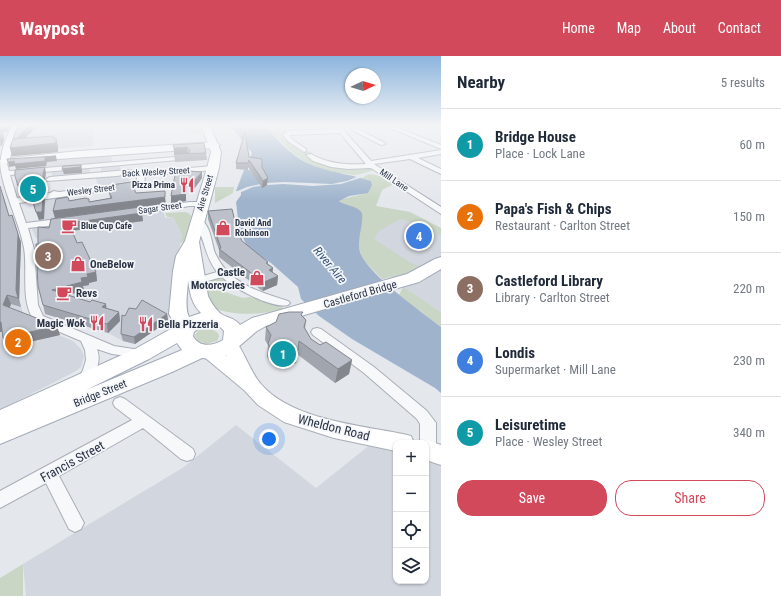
<!DOCTYPE html>
<html lang="en">
<head>
<meta charset="utf-8">
<style>
  :root { --surface:#fff; --page:#f6f6f7; --text:#1f2937; --muted:#747a83; --line:#e0e1e3; --accent:#d1495b }
  body { margin:0; font-family:"Roboto Condensed",sans-serif; background:var(--page); color:var(--text) }
  .controls { position:absolute; right:12px; bottom:12px; display:grid; overflow:hidden; border-radius:8px; box-shadow:0 1px 3px #0004 }
  .controls button { width:36px; height:36px; display:grid; place-items:center; padding:0; border:0; border-bottom:1px solid var(--line); background:var(--surface); color:var(--text); font:20px sans-serif }
  .compass { position:absolute; left:345px; top:12px; width:36px; height:36px; border-radius:50%; background:var(--surface); box-shadow:0 1px 3px #0004; rotate:86deg }
  .you { position:absolute; left:269px; top:383px; width:14px; height:14px; margin:-10px; border:3px solid #fff; border-radius:50%; background:#1a73e8; box-shadow:0 0 0 6px #1a73e833 }
  .badge { display:grid; place-items:center; width:26px; height:26px; border-radius:50%; background:var(--accent); color:#fff; font-size:13px; font-weight:700 }
  .pin { position:absolute; translate:-50% -50%; border:2px solid #fff; box-shadow:0 1px 4px #0006 }
  .list { margin:0; padding:0; list-style:none }
  h2 { display:flex; justify-content:space-between; align-items:center; height:52px; margin:0; padding:0 16px; font-size:17px }
  h2 small { font-size:13px; font-weight:400; color:var(--muted) }
  .list li { display:grid; grid-template-columns:26px 1fr auto; gap:12px; align-items:center; box-sizing:border-box; height:72px; padding:0 16px; border-top:1px solid var(--line) }
  .list b { display:block; font-size:15px; white-space:nowrap }
  .list p { margin:0; font-size:13px; white-space:nowrap; color:var(--muted) }
  .list em { font-size:13px; font-style:normal; color:var(--muted) }
  .actions { display:flex; gap:8px; padding:12px 16px }
  .actions a { flex:1; padding:9px 0; border:1px solid var(--accent); border-radius:16px; text-align:center; font-size:14px; color:var(--accent) }
  .actions .main { background:var(--accent); color:#fff }
  .icon { flex:none; width:22px; height:22px; fill:none; stroke:currentColor; stroke-width:2; stroke-linecap:round; stroke-linejoin:round }
  .map { position:relative; flex:none; width:441px; height:540px; overflow:hidden }
  header { display:flex; align-items:center; gap:24px; box-sizing:border-box; height:56px; padding:0 20px; background:var(--accent); color:#fff }
  header strong { font-size:19px }
  nav { display:flex; gap:22px; margin-inline-start:auto; font-size:14px }
  main { display:flex }
  aside { flex:1; background:var(--surface) }
  .map>svg:first-child { display:block }
  .built { fill:#d2d6de }
  .green { fill:#c9d6c5 }
  .water { fill:#9fb4cc }
  .pier { fill:#e4e7ec }
  .lines { fill:none; stroke-linecap:round; stroke-linejoin:round }
  .street-casing { stroke:#a9aeb7; stroke-width:2 }
  .secondary-casing { stroke:#a9aeb7; stroke-width:2 }
  .primary-casing { stroke:#a3abb8; stroke-width:2 }
  .street { fill:#f7f8fa; fill-rule:evenodd }
  .secondary { fill:#fff; fill-rule:evenodd }
  .primary { fill:#fff; fill-rule:evenodd }
  .wall { fill:#a1a5ae }
  .shaded-wall { fill:#83868d }
  .building { fill:#bbc0ca; stroke:#83868d }
  .labels { text-anchor:middle; stroke-width:3.5; stroke-linejoin:round; paint-order:stroke }
  .far-street-label { font-size:9px; fill:#2b3445; stroke:#f4f6f9 }
  .far-poi-label { font-size:9px; font-weight:bold; fill:#2b3445; stroke:#f4f6f9; text-anchor:start }
  .poi-label { font-size:11px; font-weight:bold; fill:#2b3445; stroke:#f4f6f9; text-anchor:start }
  .street-label { font-size:11px; fill:#2b3445; stroke:#f4f6f9 }
  .water-label { font-size:12px; font-style:italic; fill:#34527a; stroke:#f4f6f9 }
  .near-street-label { font-size:13px; fill:#2b3445; stroke:#f4f6f9 }
</style>
</head>
<body>
<header>
<strong>Waypost</strong>
<nav><a>Home</a><a>Map</a><a>About</a><a>Contact</a></nav>
</header>
<main>
<div class="map">
<svg width="441" height="540" viewBox="0 0 441 540">
  <rect width="100%" height="100%" fill="#e4e7ec"/>
  <path class="built" d="M22 69H80L78 71 94 70 93 90 13 96Z
    M111 96 112 108 120 110 121 115 101 119V110L90 111V119L52 121 51 111 41 112 43 102Z
    M126 118 130 125 99 130 95 121Z
    M0 133 5 153 20 184V247L25 265 73 285 81 293 84 300 81 311 76 315 0 354Z
    M68 140 70 151H76L79 160 39 165 32 145Z
    M163 154 165 162 173 161 182 179 171 235 168 265 135 288 123 285 108 277 75 266 40 181 36 182 32 173 33 171Z
    M397 155 441 173V256L404 233 372 200V171Z
    M236 369 316 432 371 388 396 395V525H426V403L441 407V540H26L23 508 184 411Z"/>
  <path class="green" d="M169 69H198L202 76 195 78Z
    M265 69H292H281L285 75 286 80 302 96 310 95 313 98 306 99C325 113 352 108 374 114 368 116 362 118 356 119 351 120 346 117 341 117 306 114 287 93 265 69Z
    M369 118 381 120 394 128 382 134 376 150 410 156 441 172V179L408 165 400 163 379 175 374 183 411 207 423 211 405 218 382 223 362 203 360 195 358 186 362 157C356 148 344 152 339 144L363 138 371 125 362 122Z
    M215 131H234L233 137 215 147Z
    M186 156 190 158 191 160 185 185 180 187 182 179 173 161H167L165 157Z
    M220 222 225 224 227 228 225 236 243 242 250 241 280 249 285 253C262 259 234 260 213 252L202 229 208 224Z
    M403 231 441 256V271L399 239Z
    M210 272 218 277 219 280 217 285 206 288 197 284 195 279 199 274Z
    M23 508V540H0V522Z"/>
  <path class="water" d="M230 69H265C274 79 282 90 293 98 315 116 345 116 371 125L372 129 368 137 349 140 339 145C347 151 357 149 362 157 364 170 356 183 360 196 366 217 423 257 441 271V337L435 332 352 283 319 260 301 243 298 231 271 207 247 191 239 172 236 146 241 139V136L236 135 244 114H250L255 121 249 105 252 97Z"/>
  <path class="pier" d="M359 120 363 121 341 128 313 130 283 128 268 129 253 131 239 137 235 136 247 131 265 127 285 126 332 128 347 125Z"/>
  <g class="lines">
    <g class="street-casing">
      <path id="street" d="M333 69H339L371 105 441 94V98L418 102 441 113V118L410 103 374 108 441 151V158L371 112 348 113 331 111 313 105 306 99 311 98C328 108 347 109 366 108L340 77 289 79 293 84 306 93V95L304 96 289 86 283 79 287 75 337 73Z
        M383 69H390L441 89V93Z
        M354 71 385 87 386 88 381 89 352 74V72Z
        M187 100 189 101V103L10 119 17 142 50 137 54 135 59 136 137 126V120L127 118 117 120 47 125 46 123 50 121 127 114 141 116 213 110 217 112 213 114 145 120 144 129 137 130 19 147 26 167 66 162 70 165 66 168 28 172 34 193 38 249 43 260 114 290 147 295 148 298 147 301 142 302 112 298 97 293C102 306 95 317 89 329L84 330 79 329 77 325 83 314 86 304 85 294 81 285 34 265C20 243 28 216 24 192 19 164 0 130 0 104H6L9 115Z
        M190 146H202L206 148 202 150H190L126 160 122 157 126 154Z
        M197 162C211 166 211 186 215 197 218 203 222 210 227 215 243 232 267 238 288 245L290 247 288 249C272 253 233 232 222 221L197 228 193 227 192 225 193 223 217 216C203 198 206 182 193 165Z
        M317 272 321 273 374 311 427 355 436 367V394L434 399 426 400V387H420V368L417 363 364 317 313 279 311 276 313 273Z
        M120 341 125 343 193 393 195 398 193 403 187 405 181 403 143 372 59 420 84 467 81 473 75 476 69 473 46 427 0 452V435L132 364 115 351 113 347 115 343Z"/>
    </g>
    <g class="secondary-casing">
      <path id="secondary" d="M13 69H21L17 77 10 102 79 95 215 86 220 89 215 92 1 107C0 98 7 77 13 69Z
        M230 283 236 285C244 297 249 311 257 323 285 363 358 369 403 378L411 380 414 387H396V395L334 382 284 366 258 349 244 334 203 300 200 296 203 292C213 289 218 294 227 300L221 289 224 285Z
        M426 384 441 389V409L426 404V387H419Z"/>
    </g>
    <g class="primary-casing">
      <path id="primary" d="M201 69H210L221 96 219 112 199 186 208 240C211 246 215 253 221 258 228 262 235 262 240 269L252 262 407 218 435 203 441 201V213L419 226 266 270 257 275 230 298 213 303 202 302 172 316 0 388V354L135 293 176 270 169 258 173 215 176 200 185 185 207 112 211 96ZM188 224C190 237 191 247 201 257L189 261C184 251 188 234 188 224ZM204 268C211 267 220 269 224 275L223 284C213 290 199 292 193 280L194 276ZM177 287 182 294 86 334 149 303Z"/>
    </g>
    <use href="#street" class="street"/>
    <use href="#secondary" class="secondary"/>
    <use href="#primary" class="primary"/>
  </g>
  <path class="wall" d="M0 69 7 76H3L4 83 2 90H0Z
    M18 69H43L40 72 34 73 25 82 53 80 58 91V96L12 100 10 92Z
    M204 87 206 97 207 104 175 106 173 89Z
    M249 101 262 111 267 129 262 132 248 111V114L236 113V107Z
    M176 114 202 116V122L194 133 186 132V145L171 147V140Z
    M112 129 166 148 140 151 143 165 72 175 77 187 96 216 97 225 89 227V229L83 230 84 235 68 239 90 246 106 248V252L119 256 120 265 108 277 45 258 43 249 38 188 49 172 55 162 53 155 69 145 89 146 110 142 109 136 113 135Z
    M0 130 9 160 18 178 21 186 19 244 21 251 11 248 9 252 60 279 7 291 2 276H0Z
    M208 155 237 174 242 185 273 212 272 217 278 220 277 229 263 235 261 234 219 201V194L208 163Z
    M167 258 168 265 135 288 123 285 121 278 125 260Z
    M303 260 306 264 305 273 311 283 320 289 352 304 349 318 335 327 297 298 296 307 284 311 274 309 267 301 268 289 265 284 266 271Z"/>
  <path class="shaded-wall" d="M6 69H12L7 76H3L4 83 2 90 0 84V70Z
    M30 69H33L34 73 18 89 16 83Z
    M40 69H43L40 72Z
    M53 80 55 87 56 82 58 91V96L12 100 10 92 53 82Z
    M187 91V98H175L174 100V92Z
    M56 100 57 105 47 106 46 110 16 113 15 110 9 111 8 106Z
    M81 109 82 114V117L64 118 62 113Z
    M45 111 46 117 45 123V136L23 140 22 136H20L18 130H20L43 117Z
    M202 116V122L194 133 193 126Z
    M268 122 267 129 262 132 263 125Z
    M186 132V145L171 147V140Z
    M43 137 45 145 44 163 39 164 36 156Z
    M165 141 166 148 55 162 53 155Z
    M142 157 143 165 70 175 69 167Z
    M18 178 21 186 19 244 21 251 18 242 16 234Z
    M273 212 272 221 269 214Z
    M96 216 97 225 89 227V229L83 230 84 235 54 242 52 234 81 222 87 218Z
    M278 220 277 229 263 235 264 226Z
    M7 239 11 248 7 259 3 249Z
    M106 248 107 257 102 251Z
    M119 256 120 265 108 277 107 268Z
    M167 258 168 265 135 288 134 281Z
    M0 266H1L5 275 0 276Z
    M57 270 60 279 7 291 3 282Z
    M299 285 296 307 284 311 286 298Z
    M352 304 349 318 335 327 338 313Z"/>
  <path class="building" d="M18 69H30L16 83H13Z
    M0 76H3L0 84Z
    M245 76 249 101 262 103V111L268 122 263 125 249 104 248 107H236Z
    M53 80V82H56V87L10 92 13 83Z
    M204 87 206 97 175 98 189 97 190 94 187 91 174 92 173 89Z
    M56 100 45 101V105L15 108 14 105 8 106 7 103Z
    M81 109V111L62 113 63 110Z
    M45 111 43 117 44 130 21 133 20 130H18L15 120V114Z
    M176 114 202 116 193 126H186V138L171 140Z
    M131 126 136 137 165 135V141L53 155 56 143 68 141 69 145 85 142 89 143V146L112 142 109 136 115 135 112 129Z
    M0 130 9 160 12 159 18 178 16 234 18 242 7 239 3 249 57 270 3 282 1 266H0Z
    M43 137 42 156H36L31 140Z
    M140 151 142 157 69 167 77 187 82 186 96 216 87 218 88 221 81 222 82 226 52 234 90 246 92 244 106 248 102 251 119 256 107 268 43 249 38 230 36 188H38V171L49 172 51 163Z
    M232 153 237 174 242 185 268 206 266 207 273 212 269 214 278 220 264 226 262 225 219 193 221 192 208 155Z
    M142 244 167 258 134 281 121 278 122 259 125 260 129 252 136 253Z
    M289 256H303L301 259 306 264 304 271 311 283 320 289 326 286 352 304 338 313 299 285 298 294 286 298 275 296 268 288 271 279 266 271 276 266 279 258Z"/>
  <linearGradient id="sky" x2="0" y2="1"><stop stop-color="#8bb4dd"/><stop offset="0.48" stop-color="#f3f4f6"/><stop offset="1" stop-color="#f3f4f6" stop-opacity="0"/></linearGradient>
  <rect width="441" height="144" fill="url(#sky)"/>
  <defs>
    <g id="restaurant-bare" transform="scale(1.2)"><path d="M-5-6h1v4h1v-4h1v4h1v-4h1v5L-1.5 .5V6h-2V.5L-5-1ZM5-6V6H3V1.5H1.5Q1.5-4 5-6Z" fill="#d1495b" stroke="#f4f6f9" stroke-width="2.5" paint-order="stroke"/></g>
    <g id="cafe-bare" transform="scale(1.2)"><path d="M-5.5-4.5H6V0H3Q3 3.5 0 3.5H-2.5Q-5.5 3.5-5.5 0ZM3-3.2v2h1.7v-2ZM-6 4.5H4V6H-6Z" fill="#d1495b" stroke="#f4f6f9" stroke-width="2.5" paint-order="stroke"/></g>
    <g id="shop-bare" transform="scale(1.2)"><path d="M-5-2.5h2.3a2.7 3.5 0 0 1 5.4 0H5L5.5 6h-11ZM-1.5-2.5h3a1.5 2.3 0 0 0-3 0Z" fill="#d1495b" stroke="#f4f6f9" stroke-width="2.5" paint-order="stroke"/></g>
  </defs>
  <g fill-rule="evenodd">
    <use href="#restaurant-bare" x="187" y="129"/>
    <use href="#cafe-bare" x="69" y="170"/>
    <use href="#shop-bare" x="223" y="172"/>
    <use href="#shop-bare" x="78" y="208"/>
    <use href="#shop-bare" x="257" y="222"/>
    <use href="#cafe-bare" x="64" y="237"/>
    <use href="#restaurant-bare" x="97" y="267"/>
    <use href="#restaurant-bare" x="146" y="268"/>
  </g>
  <g class="labels">
    <g class="far-street-label">
      <text transform="translate(156 116) rotate(-3)" y="3">Back Wesley Street</text>
      <text transform="translate(394 124) rotate(34)" y="3">Mill Lane</text>
      <text transform="translate(91 134) rotate(-7)" y="3">Wesley Street</text>
      <text transform="translate(205 137) rotate(-73)" y="3">Aire Street</text>
      <text transform="translate(160 152) rotate(-8)" y="3">Sagar Street</text>
    </g>
    <g class="far-poi-label">
      <text x="175" y="132" text-anchor="end">Pizza Prima</text>
      <text x="235" y="170">David And<tspan x="235" dy="10">Robinson</tspan></text>
      <text x="81" y="173">Blue Cup Cafe</text>
    </g>
    <g class="poi-label">
      <text x="90" y="212">OneBelow</text>
      <text x="245" y="220" text-anchor="end">Castle<tspan x="245" dy="13">Motorcycles</tspan></text>
      <text x="76" y="241">Revs</text>
      <text x="85" y="271" text-anchor="end">Magic Wok</text>
      <text x="158" y="272">Bella Pizzeria</text>
    </g>
    <g class="street-label">
      <text transform="translate(360 238) rotate(-16)" y="4">Castleford Bridge</text>
      <text transform="translate(100 337) rotate(-22)" y="4">Bridge Street</text>
    </g>
    <g class="water-label">
      <text transform="translate(330 209) rotate(50)" y="4">River Aire</text>
    </g>
    <g class="near-street-label">
      <text transform="translate(334 371) rotate(14)" y="5">Wheldon Road</text>
      <text transform="translate(72 405) rotate(-29)" y="5">Francis Street</text>
    </g>
  </g>
</svg>
<div class="controls">
<button>+</button>
<button>−</button>
<button><svg class="icon" aria-label="locate" viewBox="0 0 24 24"><circle cx="12" cy="12" r="6"/><path d="M12 2v4M12 18v4M2 12h4M18 12h4"/></svg></button>
<button><svg class="icon" aria-label="layers" viewBox="0 0 24 24"><path d="M12 4l9 5-9 5-9-5zM3 14l9 5 9-5"/></svg></button>
</div>
<svg class="compass" viewBox="-18 -18 36 36"><path d="M0-13l5 13h-10z" fill="#e53935"/><path d="M0 13l5-13h-10z" fill="#747a83"/></svg>
<div class="you"></div>
<div class="pin badge" style="left:283px;top:298px;background:#0f9aa8">1</div>
<div class="pin badge" style="left:18px;top:286px;background:#e8710a">2</div>
<div class="pin badge" style="left:48px;top:200px;background:#8d6e63">3</div>
<div class="pin badge" style="left:419px;top:180px;background:#3f7fe0">4</div>
<div class="pin badge" style="left:33px;top:133px;background:#0f9aa8">5</div>
</div>
<aside>
<h2>Nearby<small>5 results</small></h2>
<ul class="list">
<li><span class="badge" style="background:#0f9aa8">1</span><div><b>Bridge House</b><p>Place · Lock Lane</p></div><em>60 m</em></li>
<li><span class="badge" style="background:#e8710a">2</span><div><b>Papa's Fish &amp; Chips</b><p>Restaurant · Carlton Street</p></div><em>150 m</em></li>
<li><span class="badge" style="background:#8d6e63">3</span><div><b>Castleford Library</b><p>Library · Carlton Street</p></div><em>220 m</em></li>
<li><span class="badge" style="background:#3f7fe0">4</span><div><b>Londis</b><p>Supermarket · Mill Lane</p></div><em>230 m</em></li>
<li><span class="badge" style="background:#0f9aa8">5</span><div><b>Leisuretime</b><p>Place · Wesley Street</p></div><em>340 m</em></li>
</ul>
<div class="actions"><a class="main">Save</a><a>Share</a></div>
</aside>
</main>
</body>
</html>
